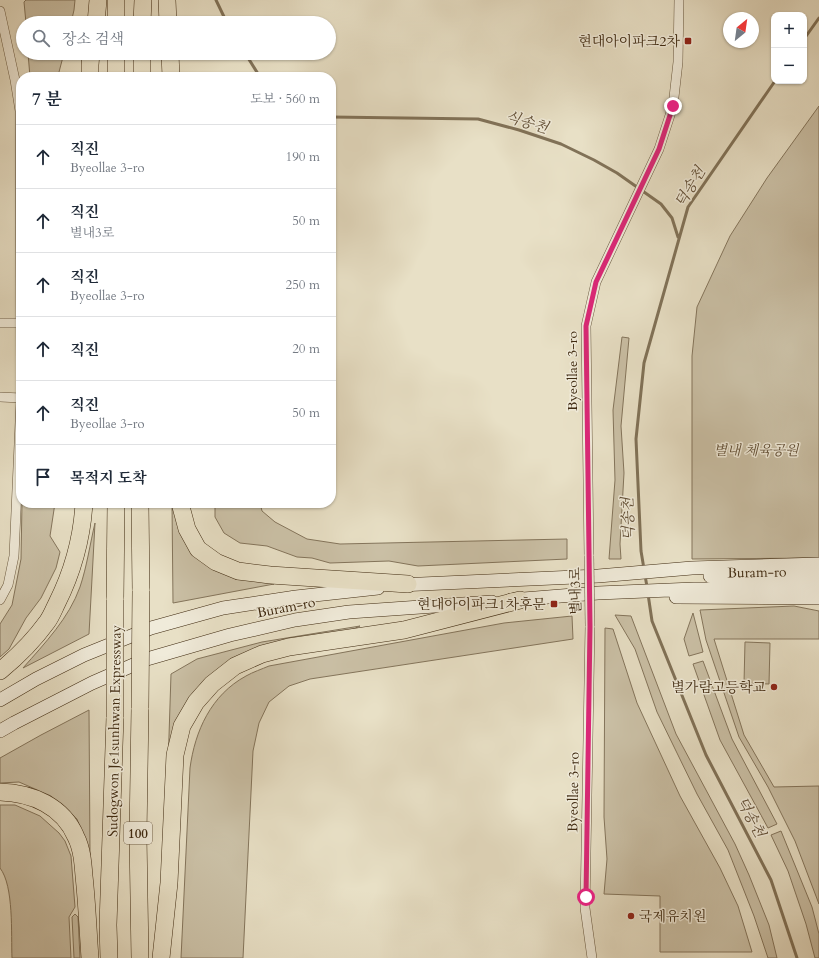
<!DOCTYPE html>
<html lang="ko">
<head>
<meta charset="utf-8">
<style>
  :root { --surface:#fff; --page:#f6f6f7; --text:#1f2937; --muted:#747a83; --line:#e0e1e3 }
  body { margin:0; font-family:Cardo,"Noto Serif KR",serif; background:var(--page); color:var(--text) }
  .controls { position:absolute; right:12px; top:12px; display:grid; overflow:hidden; border-radius:8px; box-shadow:0 1px 3px #0004 }
  .controls button { width:36px; height:36px; display:grid; place-items:center; padding:0; border:0; border-bottom:1px solid var(--line); background:var(--surface); color:var(--text); font:20px sans-serif }
  .compass { position:absolute; left:723px; top:12px; width:36px; height:36px; border-radius:50%; background:var(--surface); box-shadow:0 1px 3px #0004; rotate:29deg }
  .stop { position:absolute; width:12px; height:12px; margin:-9px; border:3px solid #db2777; border-radius:50%; background:#fff }
  .stop.end { background:#db2777; border-color:#fff; box-shadow:0 1px 4px #0008 }
  .list { margin:0; padding:0; list-style:none }
  h2 { display:flex; justify-content:space-between; align-items:center; height:52px; margin:0; padding:0 16px; font-size:17px }
  h2 small { font-size:13px; font-weight:400; color:var(--muted) }
  .list li { display:grid; grid-template-columns:26px 1fr auto; gap:12px; align-items:center; box-sizing:border-box; height:64px; padding:0 16px; border-top:1px solid var(--line) }
  .list b { display:block; font-size:15px; white-space:nowrap }
  .list p { margin:0; font-size:13px; white-space:nowrap; color:var(--muted) }
  .list em { font-size:13px; font-style:normal; color:var(--muted) }
  .icon { flex:none; width:22px; height:22px; fill:none; stroke:currentColor; stroke-width:2; stroke-linecap:round; stroke-linejoin:round }
  .map { position:relative; flex:none; width:819px; height:958px; overflow:hidden }
  .search { position:absolute; background:var(--surface); box-shadow:0 1px 3px #0004; left:16px; top:16px; width:320px; height:44px; display:flex; align-items:center; gap:10px; box-sizing:border-box; padding:0 14px; border-radius:22px; color:var(--muted); font-size:15px }
  .panel { position:absolute; background:var(--surface); box-shadow:0 1px 3px #0004; left:16px; top:72px; width:320px; height:436px; border-radius:16px }
  .map>svg:first-child { display:block }
  .green { fill:#cbc1a7; stroke:#84755c }
  .lines { fill:none; stroke-linecap:round; stroke-linejoin:round }
  .stream { stroke:#817258; stroke-width:3 }
  .street-casing { stroke:#68573e; stroke-width:10 }
  .secondary-casing { stroke:#3e2910; stroke-width:14 }
  .highway-casing { stroke:#3e2910; stroke-width:18 }
  .street { stroke:#f0ebda; stroke-width:9 }
  .secondary { stroke:#f0ebda; stroke-width:13 }
  .highway { stroke:#e8e0c6; stroke-width:17 }
  .street-bridge-casing { stroke:#68573e; stroke-width:10; stroke-linecap:butt }
  .highway-bridge-casing { stroke:#3e2910; stroke-width:18; stroke-linecap:butt }
  .street-bridge { stroke:#f0ebda; stroke-width:9 }
  .highway-bridge { stroke:#e8e0c6; stroke-width:17 }
  .route { stroke:#db2777; stroke-width:5 }
  .poi-dot { fill:#8f2418; stroke:#f0ebda; stroke-width:1.5 }
  .labels { text-anchor:middle; stroke-width:3; stroke-linejoin:round; paint-order:stroke }
  .shield { fill:#f0ebda; stroke:#73634d; stroke-width:1 }
  .shield-label { font-size:13px; font-weight:bold; fill:#3e2910 }
  .poi-label { font-size:14px; fill:#3e2910; stroke:#f0ebda; text-anchor:end }
  .street-label { font-size:14px; fill:#3e2910; stroke:#f0ebda }
  .park-label { font-size:14px; font-style:italic; fill:#614f36; stroke:#f0ebda }
  .water-label { font-size:15px; font-style:italic; fill:#604d34; stroke:#f0ebda }
</style>
</head>
<body>
<div class="map">
<svg width="819" height="958" viewBox="0 0 819 958">
  <rect width="100%" height="100%" fill="#e8e0c6"/>
  <filter id="stains"><feTurbulence type="fractalNoise" baseFrequency=".005" numOctaves="4"/><feColorMatrix values="0 0 0 0 .2 0 0 0 0 .09 0 0 0 0 .02 0 0 0 .5 -.17"/></filter>
  <radialGradient id="worn" r=".72"><stop offset=".6" stop-color="#630" stop-opacity="0"/><stop offset="1" stop-color="#630" stop-opacity=".3"/></radialGradient>
  <path class="green" d="M26 0H75L74 10 71 23H26L24 2Z
    M28 53H64L59 72 60 77H30Z
    M819 106V558L692 559V356L697 307 730 236 767 178Z
    M622 337 629 338 621 426 624 473 620 544 621 559H609L615 480 613 410Z
    M22 503H55L50 536 60 552 56 568 41 598 26 618 9 649 0 657V624L12 605 21 559Z
    M172 503 175 512 233 577 274 584 173 603Z
    M215 503H260L262 511 275 522 307 539 340 544 567 539V559L418 566 389 561 330 563 312 558 297 557 267 546 240 543 224 533 215 517Z
    M95 523 89 634 23 668C45 643 69 618 80 587 87 566 90 544 95 523Z
    M794 606 819 611V639H714L744 735 774 787 819 786V904L795 841 768 787 739 737 706 640 700 610Z
    M693 613 703 652 689 656 684 639Z
    M615 615 631 616 676 734 735 844 749 875 769 925 777 958H768L754 916 728 850 697 794 657 712 635 649Z
    M572 616 573 639 310 679 289 686 269 702 259 723 253 751 243 958H181L190 768C195 731 211 695 246 676 253 672 262 669 269 666L504 623Z
    M360 626 349 631 223 669 168 767 171 674 197 659 262 642Z
    M605 628 613 629 637 703 680 796 720 868 738 906 752 952H660V896L604 894 607 859 604 817Z
    M745 642 770 643 769 684 744 683Z
    M703 661 732 739 777 824 768 828 720 740 693 664Z
    M89 710 90 855 77 819 51 796 19 782 0 783V758L41 735Z
    M0 805H15L40 816 59 833 65 841 71 856 75 907 69 917 71 958H12C11 934 14 886 0 868Z
    M781 831 812 907 819 934V958H815L806 924 788 871 771 835Z
    M75 914 78 917 80 958H74L72 917Z"/>
  <g class="lines">
    <path class="stream" d="M216 0 227 23
      M804 39 819 18
      M245 53 260 77
      M331 117 478 119 519 130 561 144 594 160 617 173 661 204 672 218 678 237
      M644 569 641 551 636 439 644 363 688 207 775 81
      M645 575 647 587
      M648 594 652 621 706 755 771 880 797 958"/>
    <g class="street-casing">
      <path id="street" d="M0 11 15 80 20 111 21 356
        M0 323H21
        M0 397 21 398
        M589 556 586 326 596 282 659 149 673 106 678 62 679 0
        M0 600 8 585 14 556 21 400
        M590 626 585 908 592 958"/>
    </g>
    <g class="secondary-casing">
      <path id="secondary" d="M710 576 819 575
        M399 585 598 576 692 568 819 564
        M676 597 819 598
        M511 600 598 593 694 589 819 587
        M0 700 36 679 84 655 151 628 223 608 296 597 378 588
        M0 731 14 723 92 683 147 659 230 635 295 620 349 612 492 602"/>
    </g>
    <g class="highway-casing">
      <path id="highway" d="M167 0 168 23
        M96 23 98 0
        M116 23V0
        M142 23 143 0
        M170 53 171 77
        M90 77V65L91 53
        M116 77V53
        M142 77V53
        M140 503 141 591
        M180 503 187 529 198 549 216 562 238 571 270 575 408 584
        M115 600 116 503
        M0 671C17 657 34 640 47 622 51 617 54 609 57 603 73 571 82 539 84 503
        M0 792C32 793 63 806 76 837 82 849 83 863 84 876 87 903 88 931 90 958
        M109 958 108 925 115 717
        M140 958 138 836 140 708
        M161 958 169 883 175 755 182 726 196 702 212 684 235 666 262 654 289 647 404 630 520 600"/>
    </g>
    <use href="#street" class="street"/>
    <use href="#secondary" class="secondary"/>
    <use href="#highway" class="highway"/>
    <g class="street-bridge-casing">
      <path id="street-bridge" d="M589 556 590 626"/>
    </g>
    <g class="highway-bridge-casing">
      <path id="highway-bridge" d="M140 708 141 591
        M115 717V600"/>
    </g>
    <use href="#street-bridge" class="street-bridge"/>
    <use href="#highway-bridge" class="highway-bridge"/>
  </g>
  <g class="lines">
    <path class="route" d="M586 897 590 626 586 326 596 282 659 149 673 106"/>
  </g>
  <g class="poi-dot">
    <rect x="684" y="37" width="8" height="8" rx="2"/>
    <rect x="550" y="600" width="8" height="8" rx="2"/>
    <circle cx="774" cy="687" r="4"/>
    <circle cx="631" cy="916" r="4"/>
  </g>
  <g class="labels">
    <rect class="shield" x="124" y="822" width="28" height="22" rx="3"/>
    <g class="shield-label">
      <text x="138" y="838">100</text>
    </g>
    <g class="poi-label">
      <text x="680" y="46">현대아이파크2차</text>
      <text x="546" y="609">현대아이파크1차후문</text>
      <text x="766" y="692">별가람고등학교</text>
      <text x="639" y="921" text-anchor="start">국제유치원</text>
    </g>
    <g class="street-label">
      <text transform="translate(572 371) rotate(-90)" y="5">Byeollae 3-ro</text>
      <text transform="translate(757 572) rotate(-1)" y="5">Buram-ro</text>
      <text transform="translate(575 591) rotate(-91)" y="5">별내3로</text>
      <text transform="translate(286 607) rotate(-11)" y="5">Buram-ro</text>
      <text transform="translate(114 731) rotate(-89)" y="5">Sudogwon Je1sunhwan Expressway</text>
      <text transform="translate(573 792) rotate(-89)" y="5">Byeollae 3-ro</text>
    </g>
    <g class="park-label">
      <text x="756" y="455">별내 체육공원</text>
    </g>
    <g class="water-label">
      <text transform="translate(527 122) rotate(17)" y="5">식송천</text>
      <text transform="translate(690 187) rotate(-59)" y="5">덕송천</text>
      <text transform="translate(628 519) rotate(-92)" y="5">덕송천</text>
      <text transform="translate(751 817) rotate(62)" y="5">덕송천</text>
    </g>
  </g>
  <rect width="100%" height="100%" filter="url(#stains)"/>
  <rect width="100%" height="100%" fill="url(#worn)"/>
</svg>
<div class="controls">
<button>+</button>
<button>−</button>
</div>
<svg class="compass" viewBox="-18 -18 36 36"><path d="M0-13l5 13h-10z" fill="#e53935"/><path d="M0 13l5-13h-10z" fill="#747a83"/></svg>
<div class="stop" style="left:586px;top:897px"></div>
<div class="stop end" style="left:673px;top:106px"></div>
<div class="search"><svg class="icon" aria-label="search" viewBox="0 0 24 24"><circle cx="10" cy="10" r="6"/><path d="M15 15l6 6"/></svg>장소 검색</div>
<section class="panel">
<h2>7 분<small>도보 · 560 m</small></h2>
<ul class="list">
<li><svg class="icon" aria-label="ahead" viewBox="0 0 24 24"><path d="M12 20V5M6 11l6-6 6 6"/></svg><div><b>직진</b><p>Byeollae 3-ro</p></div><em>190 m</em></li>
<li><svg class="icon" aria-label="ahead" viewBox="0 0 24 24"><path d="M12 20V5M6 11l6-6 6 6"/></svg><div><b>직진</b><p>별내3로</p></div><em>50 m</em></li>
<li><svg class="icon" aria-label="ahead" viewBox="0 0 24 24"><path d="M12 20V5M6 11l6-6 6 6"/></svg><div><b>직진</b><p>Byeollae 3-ro</p></div><em>250 m</em></li>
<li><svg class="icon" aria-label="ahead" viewBox="0 0 24 24"><path d="M12 20V5M6 11l6-6 6 6"/></svg><div><b>직진</b></div><em>20 m</em></li>
<li><svg class="icon" aria-label="ahead" viewBox="0 0 24 24"><path d="M12 20V5M6 11l6-6 6 6"/></svg><div><b>직진</b><p>Byeollae 3-ro</p></div><em>50 m</em></li>
<li><svg class="icon" aria-label="arrive" viewBox="0 0 24 24"><path d="M6 21V4h12l-3 4 3 4H6"/></svg><div><b>목적지 도착</b></div></li>
</ul>
</section>
</div>
</body>
</html>
